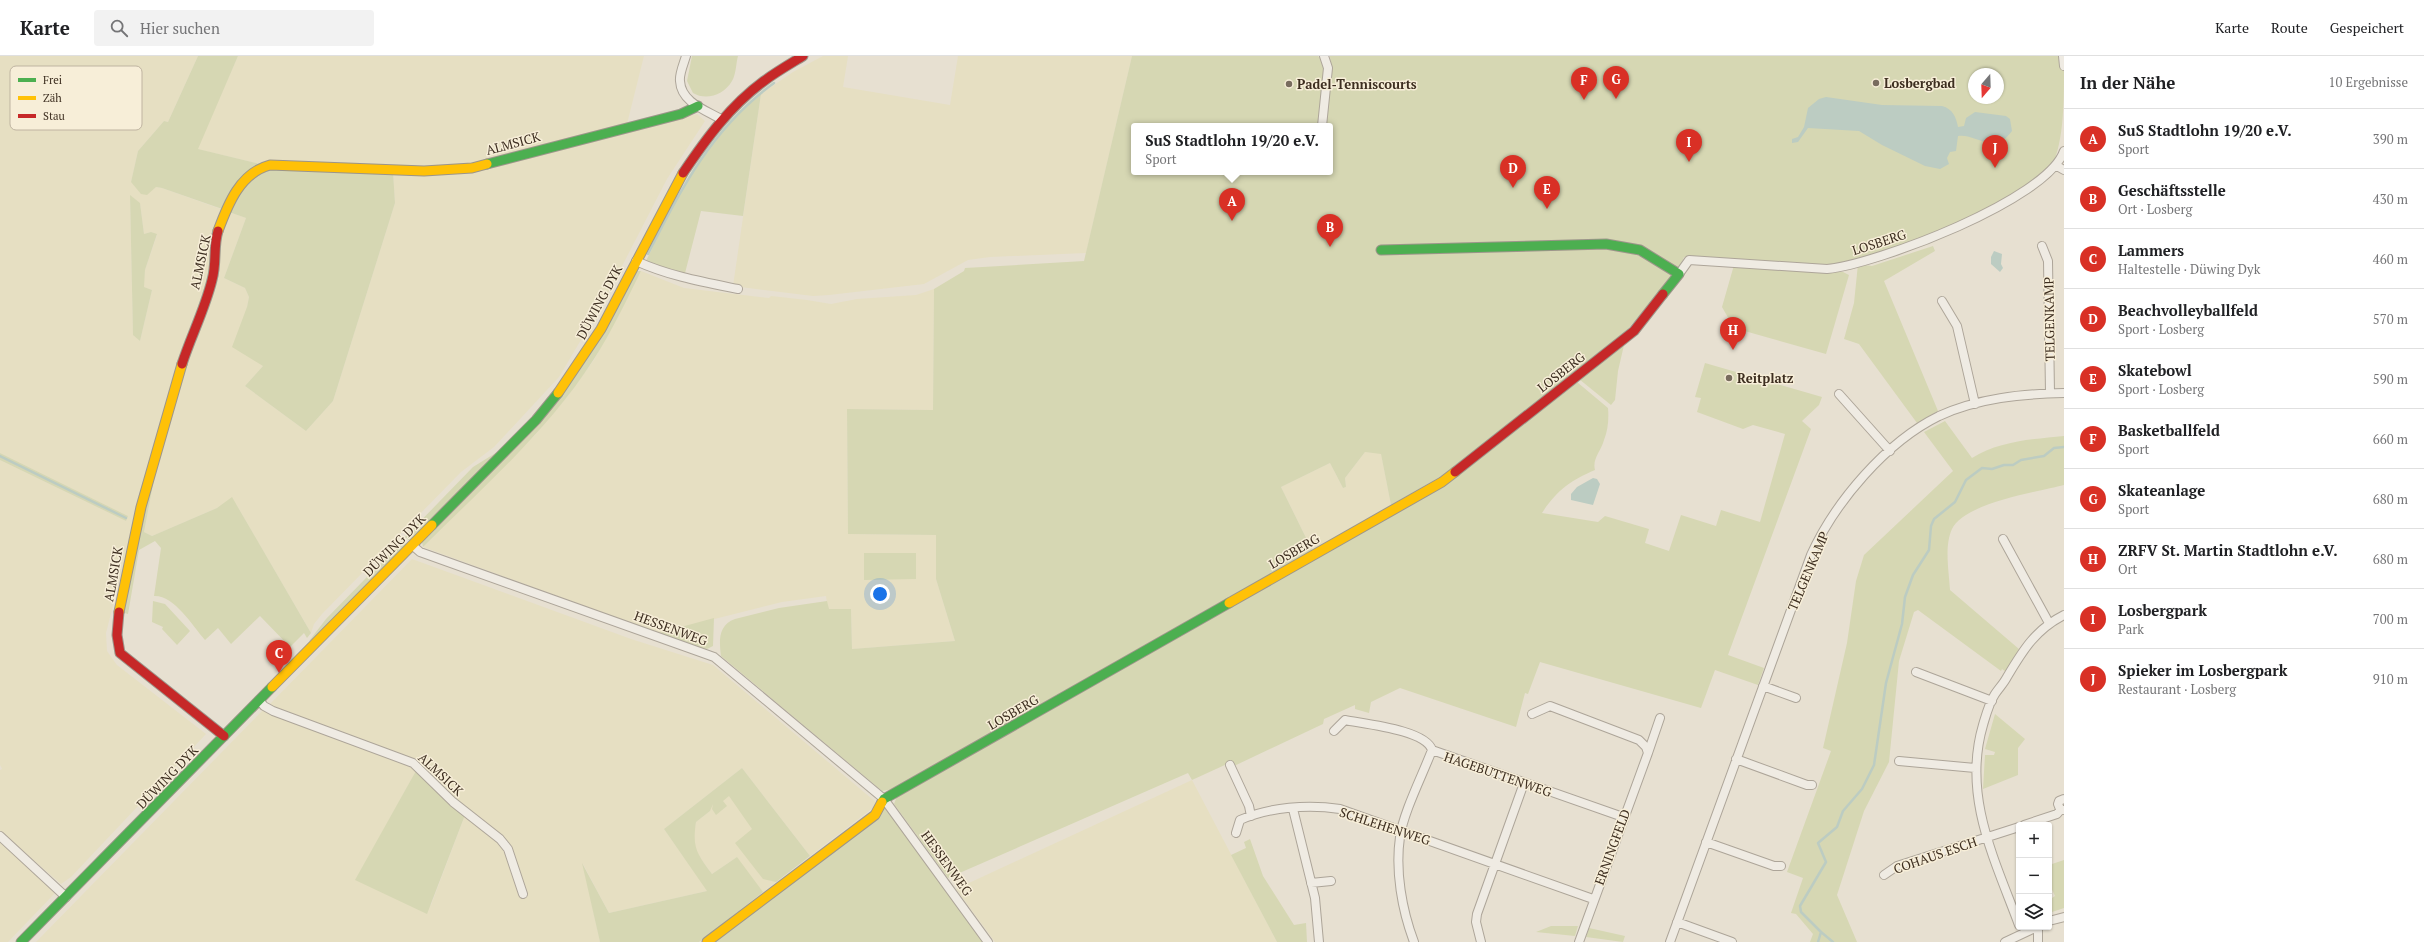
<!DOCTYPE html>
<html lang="de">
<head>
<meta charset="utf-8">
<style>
  :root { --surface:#fff; --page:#f2f2f2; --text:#202124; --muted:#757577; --line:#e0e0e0; --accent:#d93025 }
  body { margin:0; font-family:"PT Serif",serif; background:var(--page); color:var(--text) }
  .controls { position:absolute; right:12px; bottom:12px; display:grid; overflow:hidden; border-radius:4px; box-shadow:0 1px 3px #0004 }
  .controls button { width:36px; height:36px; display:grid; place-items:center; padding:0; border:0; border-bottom:1px solid var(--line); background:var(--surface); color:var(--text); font:20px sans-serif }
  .compass { position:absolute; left:1968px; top:12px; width:36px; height:36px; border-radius:50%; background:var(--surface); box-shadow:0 1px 3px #0004; rotate:199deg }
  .you { position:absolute; left:880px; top:538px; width:14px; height:14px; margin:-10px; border:3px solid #fff; border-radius:50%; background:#1a73e8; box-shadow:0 0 0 6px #1a73e833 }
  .badge { display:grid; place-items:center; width:26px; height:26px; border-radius:50%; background:var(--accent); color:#fff; font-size:13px; font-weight:700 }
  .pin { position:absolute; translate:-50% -33px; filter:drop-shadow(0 1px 2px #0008) }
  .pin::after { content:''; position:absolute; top:21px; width:14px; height:12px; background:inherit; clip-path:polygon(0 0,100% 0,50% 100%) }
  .popup { position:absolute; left:1131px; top:67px; width:202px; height:52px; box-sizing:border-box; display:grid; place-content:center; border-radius:4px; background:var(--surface); filter:drop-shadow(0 1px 3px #0005); font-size:13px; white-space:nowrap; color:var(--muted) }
  .popup b { font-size:15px; color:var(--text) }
  .popup::after { content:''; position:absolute; left:50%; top:100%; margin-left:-8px; border:8px solid transparent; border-top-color:var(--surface) }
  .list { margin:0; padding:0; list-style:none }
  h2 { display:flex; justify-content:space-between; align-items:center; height:52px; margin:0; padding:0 16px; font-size:17px }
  h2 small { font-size:13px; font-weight:400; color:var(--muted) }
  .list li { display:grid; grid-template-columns:26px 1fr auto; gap:12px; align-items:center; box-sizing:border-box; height:60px; padding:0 16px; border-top:1px solid var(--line) }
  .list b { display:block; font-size:15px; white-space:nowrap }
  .list p { margin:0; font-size:13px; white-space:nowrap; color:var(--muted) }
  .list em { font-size:13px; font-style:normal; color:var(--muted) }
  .icon { flex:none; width:22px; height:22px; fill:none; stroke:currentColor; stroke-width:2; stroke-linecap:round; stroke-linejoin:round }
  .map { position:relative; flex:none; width:2064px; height:886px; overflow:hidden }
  header { display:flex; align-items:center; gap:24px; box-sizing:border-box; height:56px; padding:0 20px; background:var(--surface); border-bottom:1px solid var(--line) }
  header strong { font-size:19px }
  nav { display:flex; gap:22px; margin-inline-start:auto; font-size:14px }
  .search { width:280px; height:36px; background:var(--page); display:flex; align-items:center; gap:10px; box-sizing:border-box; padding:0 14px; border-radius:4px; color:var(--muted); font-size:15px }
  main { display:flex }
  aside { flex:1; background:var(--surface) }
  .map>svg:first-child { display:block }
  .farmland { fill:#e6dfc2; fill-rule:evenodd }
  .green { fill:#d6d7b3; fill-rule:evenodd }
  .water { fill:#bcccc2 }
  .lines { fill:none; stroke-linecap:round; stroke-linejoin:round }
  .stream { stroke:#bcccc2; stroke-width:2.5 }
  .street-casing { stroke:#ada599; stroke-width:10 }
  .fast-casing { stroke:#9c958a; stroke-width:11 }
  .slow-casing { stroke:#9c958a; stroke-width:11 }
  .jam-casing { stroke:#9c958a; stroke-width:11 }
  .street { stroke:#efebe3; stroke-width:8 }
  .fast { stroke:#4caf50; stroke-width:9 }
  .slow { stroke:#ffc107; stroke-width:9 }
  .jam { stroke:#c62828; stroke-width:9 }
  .poi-dot { fill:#786c5e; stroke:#f7eed8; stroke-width:1.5 }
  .labels { text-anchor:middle; stroke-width:3; stroke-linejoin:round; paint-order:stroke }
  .poi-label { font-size:13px; font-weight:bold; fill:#3d2e20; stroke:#f7eed8; text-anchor:start }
  .street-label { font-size:13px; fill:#3d2e20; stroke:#f7eed8 }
  .key { fill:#f7eed8; stroke:#bfb4a1; stroke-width:1 }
  .key-label { font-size:11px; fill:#3d2e20 }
</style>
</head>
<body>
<header>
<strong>Karte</strong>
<div class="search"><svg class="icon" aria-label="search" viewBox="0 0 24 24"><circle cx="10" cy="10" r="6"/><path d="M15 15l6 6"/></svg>Hier suchen</div>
<nav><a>Karte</a><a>Route</a><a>Gespeichert</a></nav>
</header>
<main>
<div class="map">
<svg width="2064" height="886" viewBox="0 0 2064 886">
  <rect width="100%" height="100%" fill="#e7e0d1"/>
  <path class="farmland" d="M0 0H198L168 66 164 65 138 95 131 126 151 134 156 131 162 132 246 162 224 222 245 232 249 241 247 251 263 310 245 330 306 375 333 345 395 147 393 116 416 118 559 89 697 58 705 65 667 123 604 245 559 321 494 391 461 416 322 558 314 568 311 577 236 448 217 452 152 480 144 476 159 397 135 463 106 577 107 595 117 609 206 678 71 821 61 828 0 775V714L2 713 0 709V404L126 465 128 460 0 397ZM130 140 140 147 144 178 151 176 157 179 145 214 143 231 152 234 140 285 133 278Z
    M238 0H644L627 68 453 111 260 108 197 93Z
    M823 0H848L843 31 950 49 958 0H1132L1086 197 990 201 968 204 924 228 829 239 813 240 733 230 761 38 793 16Z
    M641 215 684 232 769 242 771 240 807 244 831 248 857 243 916 239 934 233 933 354 847 353 848 478 936 479V523L955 585 852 593 851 553H828L826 540 782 546 659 577 423 491 535 379 566 342 594 304Z
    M1365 396 1381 397 1391 449 1312 494 1281 431 1330 407 1343 432 1346 431 1345 422Z
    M412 503 631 583 713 609 878 748 810 800 742 712 664 773 707 834 737 801 712 818 696 796 693 783 696 766 710 755 711 749 739 729 800 807 728 864 707 835 609 857 583 808 600 886H36L265 652 417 713 356 824 431 849 465 759 510 793 430 718 276 654 269 649Z
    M1192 724 1277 886H995L956 833Z
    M0 784 55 837 8 886H0Z"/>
  <path class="green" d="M198 0H238L198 93 260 108 225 154 162 132 156 131 147 139 141 138 131 126 138 95 164 65 168 66Z
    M692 0H738C736 7 736 19 732 25 724 39 706 45 693 37L687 25Z
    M1132 0H1318L1322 4 1324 13 1318 70H1134V116H1330V70H1325L1331 11 1330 0H2059V10L2064 15C2064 45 2064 93 2049 114 1988 160 1911 195 1836 209L1827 210 1684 201 1680 211 1675 212 1639 193 1595 186 1381 191V197C1437 194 1493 192 1548 191 1578 191 1611 187 1639 196 1653 201 1665 209 1672 221L1621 281 1443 419 1391 449 1381 398 1365 396 1345 422 1346 431 1343 432 1330 407 1281 431 1312 494 893 733 882 735 721 600C719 585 718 569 735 563L779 552 827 545 829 553H851L852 593 955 585 936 523V479L848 478 847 353 933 354 934 233 964 215 965 212 1084 205ZM1974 18H1998V42H1974Z
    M761 38 743 160 701 155 684 221 645 207C670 157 694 103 733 63 742 54 752 46 761 38Z
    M269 110 393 116 395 147 333 345 306 375 245 330 263 310 232 291 247 251 249 241 245 232 224 222 246 162 229 156 245 126Z
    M130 139 140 147 144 178 151 176 157 178 145 214 144 231 152 234 140 285 133 279Z
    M1933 190 1935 195 1884 225 1938 355 1917 367 1859 288 1844 283 1854 247 1858 208 1872 210Z
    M1734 209 1843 216 1849 219 1826 298 1734 272 1722 251Z
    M636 215H641C626 245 612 275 594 303 548 375 482 432 423 491L422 486 546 357Z
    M1624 289 1618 315 1615 344 1611 349 1579 323Z
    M1705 307 1822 341 1819 349 1802 365 1811 373 1728 599 1764 612 1758 629 1715 614 1701 652 1540 606 1528 638 1525 637 1516 671 1400 632 1371 646 1369 657 1355 653V649L1324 663 1323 668 1234 710 1227 708 1192 724 1188 717 948 822 894 748 897 740 1448 426 1577 326 1608 352C1609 363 1608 374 1604 384 1601 395 1592 403 1595 414 1571 424 1556 435 1542 457L1598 466 1605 460 1649 473 1645 487 1669 495 1681 459 1716 470 1721 454 1760 466 1785 378 1753 369 1743 373 1697 356 1701 342 1695 341Z
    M1945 365 1972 402C1999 385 2034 383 2064 380V429C2037 436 1964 447 1952 473 1944 490 1949 516 1950 534L2019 593 2006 616 2002 613 2001 615 1918 554 1914 556 1899 605 1889 706 1864 755 1837 839 1857 886H1810L1813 878 1796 858 1791 857 1803 822 1787 816 1831 695 1823 692 1847 587 1856 525 1864 499 1953 415 1924 376Z
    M502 393 410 485 405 481 473 411Z
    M0 397 128 460 126 465 0 404Z
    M159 397 144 476 152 480 217 452 232 441 311 577 307 582 304 577 290 591 260 560 231 588 218 572 205 584C192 569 174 539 154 540L161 492 155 485 139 494 128 558 121 556Z
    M403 484 407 488 315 582 309 585 326 563Z
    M864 497H916V523L864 524Z
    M153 545 165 548 190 575 177 589 162 573 163 571 152 566Z
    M714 562 713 590 705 594 659 577Z
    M1995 658 2025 683 2018 692V719L1983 733 1985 699H1994L1995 696 1985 693Z
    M742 712 810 800 776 826 763 823 735 787 752 773 729 740 723 745 727 750 716 759 712 753 713 748 710 755 696 766C692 792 697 798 712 818L737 801 763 836 699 886H600L582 807 609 857 707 835 664 773Z
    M417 713 465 759 427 858 355 824Z
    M882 753H886L984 886H715Z
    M1250 783 1263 820 1294 869 1306 867 1307 886H1277L1231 799 1246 792 1244 786Z
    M2064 804V852L2049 857V844L2055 840 2049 827V809Z
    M1551 870H1578L1575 880 1536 876Z
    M1589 872 1625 880 1623 886 1586 881Z"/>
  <path class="water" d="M1826 41 1882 49 1942 50C1953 53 1956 61 1958 71L1964 70 1966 62 1975 56 2006 60 2010 63 2012 75C1994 100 1975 77 1958 80L1956 95 1950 96 1947 102 1949 108 1940 113 1925 110 1882 89 1859 75 1808 72 1798 86 1792 87V83L1798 81 1804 71 1808 52 1819 43Z
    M1994 195 2002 198 2001 208 2003 212 2000 216 1991 208V201Z
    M1593 422 1597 423 1600 428 1593 449 1571 444V438L1577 431Z"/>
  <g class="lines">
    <path class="stream" d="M648 198C682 131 712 72 774 27
      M0 400 126 462
      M1821 876 1833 886
      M1818 886 1821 876 1801 856 1800 850 1826 806 1818 787 1837 771 1843 755 1862 733 1874 709 1886 627 1902 568 1905 541 1913 519 1929 494 1931 470 1934 463 1955 446 1966 424 1982 412 1992 413 2004 409H2013L2021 404 2044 400 2054 392 2064 391"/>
    <g class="street-casing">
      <path id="street" d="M686 0C684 7 679 18 680 25 681 46 705 54 721 63
        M2063 0 2064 10
        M1322 70 1328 12 1324 0
        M2057 110 2064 114
        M2042 190 2048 205 2050 337
        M636 205C669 220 703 226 738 233
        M1679 218 1689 204 1827 213C1877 208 2047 144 2064 95
        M1942 245 1957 270 1975 348
        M1839 338 1890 395
        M2003 483 2049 567
        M412 489 420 496 714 601 884 743 988 886
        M1916 616 1992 645
        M1763 630 1796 642
        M259 644 264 650 273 655 413 707 453 746 500 783 508 793 523 838
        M1532 658 1550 650 1639 684 1646 691 1648 697 1579 886
        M1334 675 1345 664C1365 668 1426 674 1432 694L1623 761
        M1648 697 1660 662
        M1736 703 1807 729H1812
        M1899 705 1975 712
        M1230 709 1249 750 1251 760
        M2064 743 2059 745 2058 748 2060 753 2064 754
        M1293 753 1315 842 1319 886
        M2024 769 2057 758 2061 753
        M1236 777 1240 764C1270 751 1308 748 1340 753L1593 843
        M0 780 66 841
        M1706 786 1774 810H1781
        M1884 819 1897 810 2019 771
        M1311 827 1331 825
        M2049 865 2064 861
        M1677 866 1732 886
        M2019 869C1995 804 1962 740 1983 669 1986 659 1989 647 1995 638 1999 632 2004 627 2007 621 2023 594 2036 573 2064 559
        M1414 886C1402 854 1395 815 1400 781 1403 757 1423 718 1432 694
        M1481 886 1476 866 1477 858 1524 727
        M1670 886 1811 499C1835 446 1886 386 1939 360 1978 342 2022 338 2064 337
        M2005 886 2037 871
        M2038 886V871"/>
    </g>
    <g class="fast-casing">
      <path id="fast" d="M487 108 681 58 698 50
        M1381 194 1606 188 1640 194 1679 218 1663 238
        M432 469 536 364 558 337
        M882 746 884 743 1229 547
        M21 886 272 631"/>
    </g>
    <g class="slow-casing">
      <path id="slow" d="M218 175C228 148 240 117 270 109L424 115 472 112 487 108
        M558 337 601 273 683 117
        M1229 547 1442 426 1455 416
        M119 556 141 451 182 308
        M272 631 432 469
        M707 886 875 759 882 746"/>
    </g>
    <g class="jam-casing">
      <path id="jam" d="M683 117C706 83 730 50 764 25 776 16 790 8 803 0
        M182 308C191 280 205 253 212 224 217 207 213 191 218 175
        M1455 416 1634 275 1663 238
        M119 556 117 579 120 597 224 680"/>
    </g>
    <use href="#street" class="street"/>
    <use href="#fast" class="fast"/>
    <use href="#slow" class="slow"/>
    <use href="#jam" class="jam"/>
  </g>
  <g class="poi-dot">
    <circle cx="1876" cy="27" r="4"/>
    <circle cx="1289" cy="28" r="4"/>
    <circle cx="1729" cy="322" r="4"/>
  </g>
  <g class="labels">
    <g class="poi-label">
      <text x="1884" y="32">Losbergbad</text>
      <text x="1297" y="33">Padel-Tenniscourts</text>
      <text x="1737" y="327">Reitplatz</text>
    </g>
    <g class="street-label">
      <text transform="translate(513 87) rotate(-15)" y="5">ALMSICK</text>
      <text transform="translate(1879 186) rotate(-18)" y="5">LOSBERG</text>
      <text transform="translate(200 206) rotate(-78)" y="5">ALMSICK</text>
      <text transform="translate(599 246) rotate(-62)" y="5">DÜWING DYK</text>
      <text transform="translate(2049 263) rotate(-91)" y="5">TELGENKAMP</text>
      <text transform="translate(1561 316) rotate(-38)" y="5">LOSBERG</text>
      <text transform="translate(394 489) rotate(-45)" y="5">DÜWING DYK</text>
      <text transform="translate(1294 495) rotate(-30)" y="5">LOSBERG</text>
      <text transform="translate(1808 515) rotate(-67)" y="5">TELGENKAMP</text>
      <text transform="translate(113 518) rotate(-80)" y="5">ALMSICK</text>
      <text transform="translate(671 572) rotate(20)" y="5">HESSENWEG</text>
      <text transform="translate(1013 656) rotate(-30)" y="5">LOSBERG</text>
      <text transform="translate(441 718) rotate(43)" y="5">ALMSICK</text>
      <text transform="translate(1498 718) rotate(19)" y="5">HAGEBUTTENWEG</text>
      <text transform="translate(167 721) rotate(-46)" y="5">DÜWING DYK</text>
      <text transform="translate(1385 770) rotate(18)" y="5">SCHLEHENWEG</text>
      <text transform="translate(1612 791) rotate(-70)" y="5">ERNINGFELD</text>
      <text transform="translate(1935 799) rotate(-19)" y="5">COHAUS ESCH</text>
      <text transform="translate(947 807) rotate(54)" y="5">HESSENWEG</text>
    </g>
  </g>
  <rect x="10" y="10" width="132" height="64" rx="6" class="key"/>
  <rect x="18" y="22" width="18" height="4" fill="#4caf50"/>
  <rect x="18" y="40" width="18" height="4" fill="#ffc107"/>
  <rect x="18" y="58" width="18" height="4" fill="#c62828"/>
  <g class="key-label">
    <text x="43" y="28">Frei</text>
    <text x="43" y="46">Zäh</text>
    <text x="43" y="64">Stau</text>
  </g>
</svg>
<div class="controls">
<button>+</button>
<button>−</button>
<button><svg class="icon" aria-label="layers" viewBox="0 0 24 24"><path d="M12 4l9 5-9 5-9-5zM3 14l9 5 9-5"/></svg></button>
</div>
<svg class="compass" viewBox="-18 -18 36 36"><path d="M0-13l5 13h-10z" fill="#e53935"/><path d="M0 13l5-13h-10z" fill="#757577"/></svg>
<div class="you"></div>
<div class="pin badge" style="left:1232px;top:165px">A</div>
<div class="popup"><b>SuS Stadtlohn 19/20 e.V.</b>Sport</div>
<div class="pin badge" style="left:1330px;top:191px">B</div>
<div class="pin badge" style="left:279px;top:617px">C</div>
<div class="pin badge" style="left:1513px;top:132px">D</div>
<div class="pin badge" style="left:1547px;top:153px">E</div>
<div class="pin badge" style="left:1584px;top:44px">F</div>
<div class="pin badge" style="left:1616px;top:43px">G</div>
<div class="pin badge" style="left:1733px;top:294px">H</div>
<div class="pin badge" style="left:1689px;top:106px">I</div>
<div class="pin badge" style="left:1995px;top:112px">J</div>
</div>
<aside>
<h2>In der Nähe<small>10 Ergebnisse</small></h2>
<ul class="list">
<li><span class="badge">A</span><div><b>SuS Stadtlohn 19/20 e.V.</b><p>Sport</p></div><em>390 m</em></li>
<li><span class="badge">B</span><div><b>Geschäftsstelle</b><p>Ort · Losberg</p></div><em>430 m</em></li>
<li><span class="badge">C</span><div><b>Lammers</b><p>Haltestelle · Düwing Dyk</p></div><em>460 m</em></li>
<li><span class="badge">D</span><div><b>Beachvolleyballfeld</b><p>Sport · Losberg</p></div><em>570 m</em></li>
<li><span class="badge">E</span><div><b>Skatebowl</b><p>Sport · Losberg</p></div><em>590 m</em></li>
<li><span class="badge">F</span><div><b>Basketballfeld</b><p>Sport</p></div><em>660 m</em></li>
<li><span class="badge">G</span><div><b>Skateanlage</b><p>Sport</p></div><em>680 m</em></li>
<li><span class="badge">H</span><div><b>ZRFV St. Martin Stadtlohn e.V.</b><p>Ort</p></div><em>680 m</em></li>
<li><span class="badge">I</span><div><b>Losbergpark</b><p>Park</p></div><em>700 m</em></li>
<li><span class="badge">J</span><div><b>Spieker im Losbergpark</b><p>Restaurant · Losberg</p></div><em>910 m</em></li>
</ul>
</aside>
</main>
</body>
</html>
